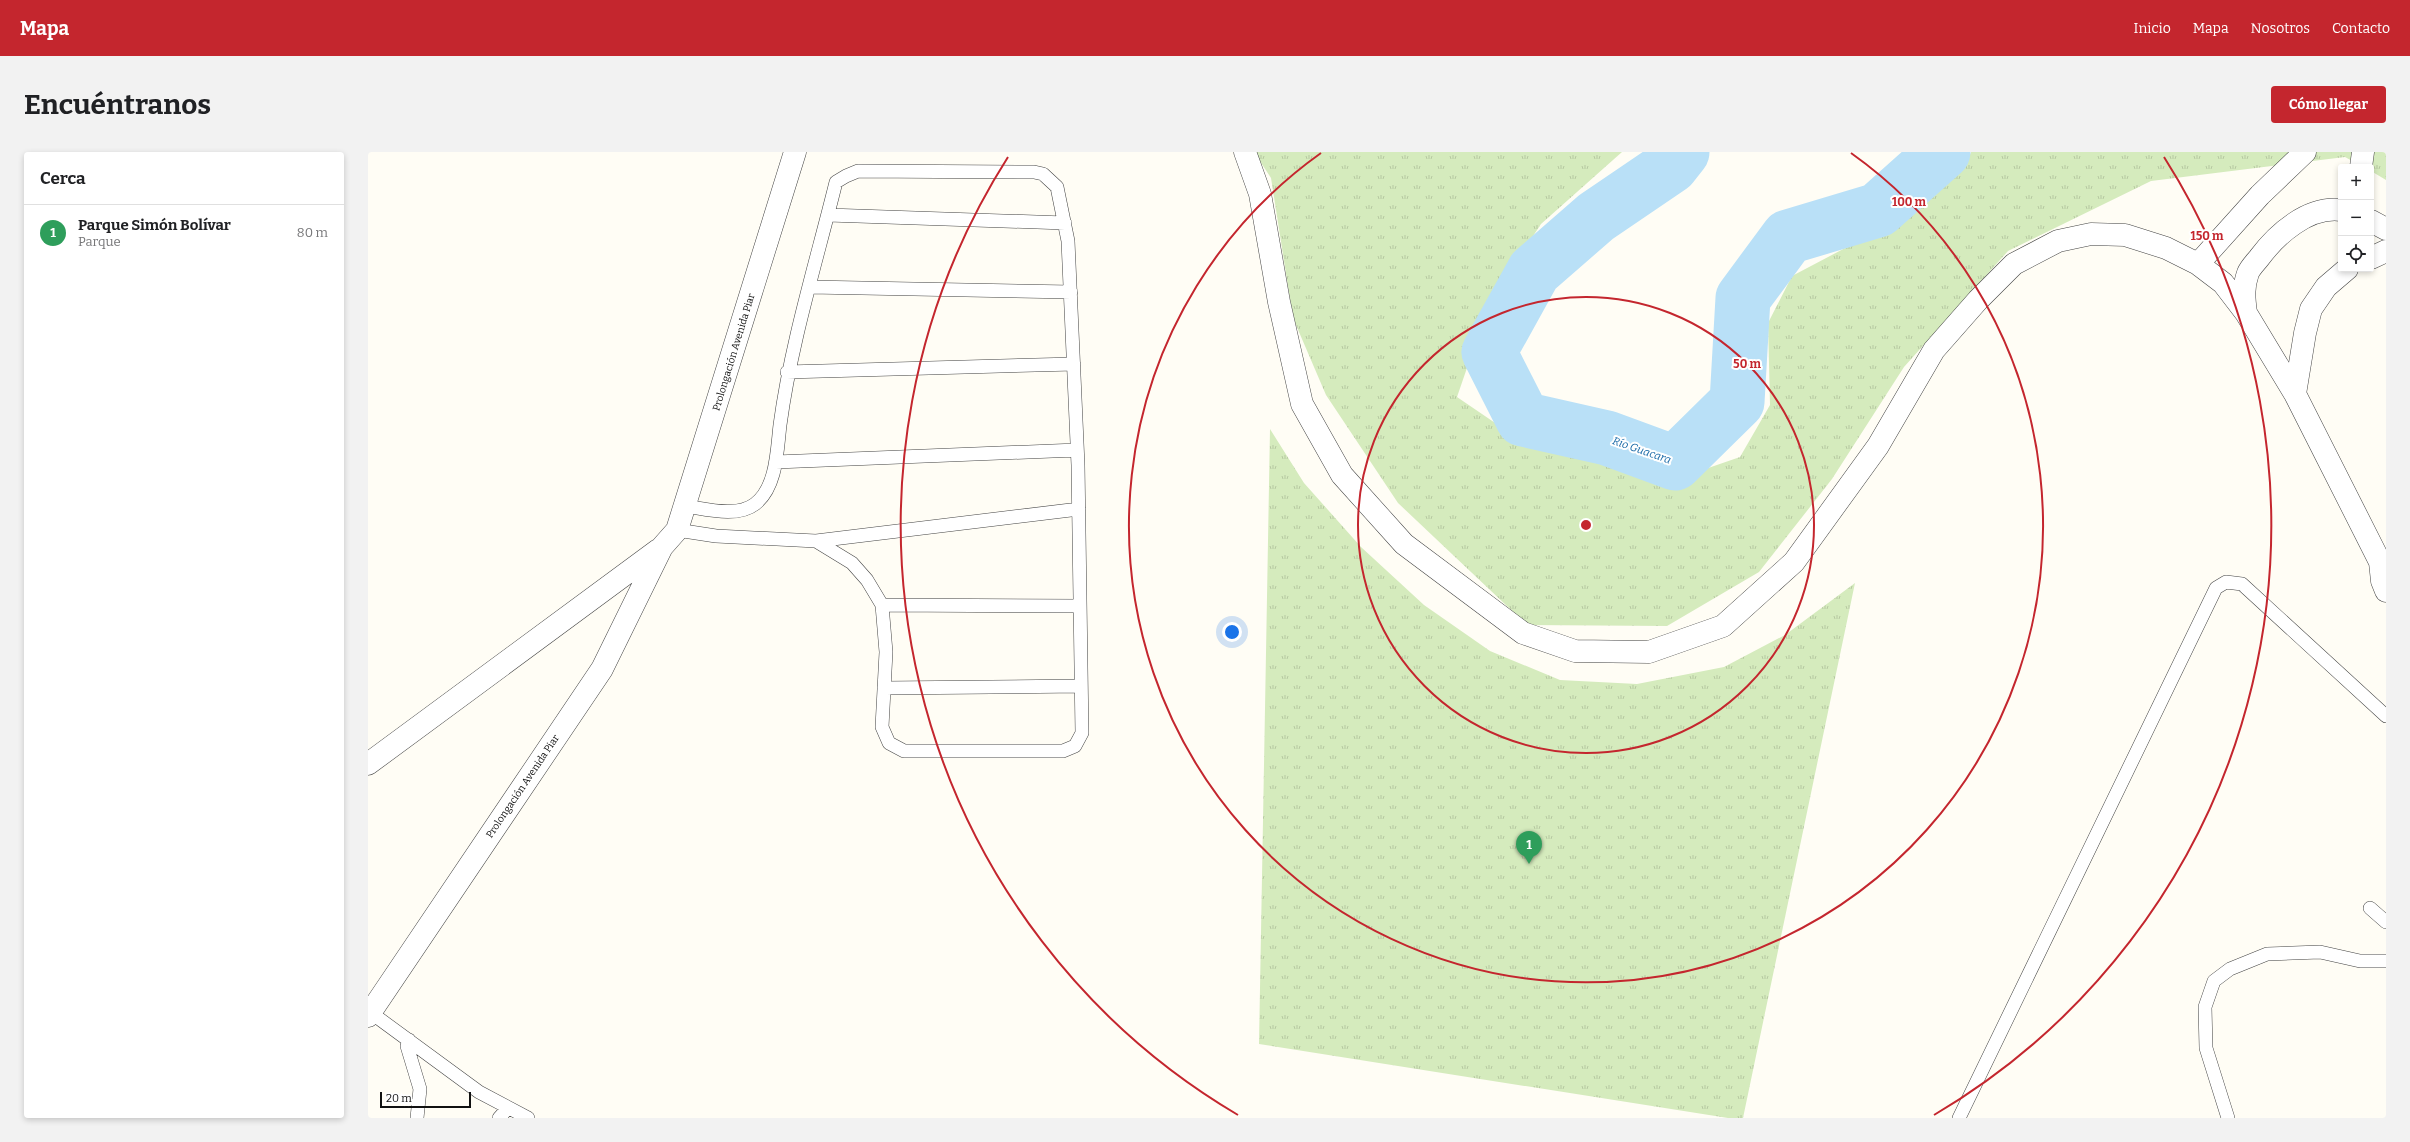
<!DOCTYPE html>
<html lang="es">
<head>
<meta charset="utf-8">
<style>
  :root { --surface:#fff; --page:#f2f2f2; --text:#202124; --muted:#757577; --line:#e0e0e0; --accent:#c4262e }
  body { margin:0; font-family:Bitter,serif; background:var(--page); color:var(--text) }
  .controls { position:absolute; right:12px; top:12px; display:grid; overflow:hidden; border-radius:4px; box-shadow:0 2px 6px #0003 }
  .controls button { width:36px; height:36px; display:grid; place-items:center; padding:0; border:0; border-bottom:1px solid var(--line); background:var(--surface); color:var(--text); font:20px sans-serif }
  .scale { position:absolute; left:12px; bottom:10px; width:91px; box-sizing:border-box; padding-left:4px; border:2px solid #111; border-top:0; font-size:11px; line-height:14px; white-space:nowrap; color:#111; -webkit-text-stroke:3px #fff; paint-order:stroke }
  .you { position:absolute; left:864px; top:480px; width:14px; height:14px; margin:-10px; border:3px solid #fff; border-radius:50%; background:#1a73e8; box-shadow:0 0 0 6px #1a73e833 }
  .badge { display:grid; place-items:center; width:26px; height:26px; border-radius:50%; background:var(--accent); color:#fff; font-size:13px; font-weight:700 }
  .pin { position:absolute; translate:-50% -33px; filter:drop-shadow(0 1px 2px #0008) }
  .pin::after { content:''; position:absolute; top:21px; width:14px; height:12px; background:inherit; clip-path:polygon(0 0,100% 0,50% 100%) }
  .list { margin:0; padding:0; list-style:none }
  h2 { display:flex; justify-content:space-between; align-items:center; height:52px; margin:0; padding:0 16px; font-size:17px }
  h2 small { font-size:13px; font-weight:400; color:var(--muted) }
  .list li { display:grid; grid-template-columns:26px 1fr auto; gap:12px; align-items:center; box-sizing:border-box; height:56px; padding:0 16px; border-top:1px solid var(--line) }
  .list b { display:block; font-size:15px; white-space:nowrap }
  .list p { margin:0; font-size:13px; white-space:nowrap; color:var(--muted) }
  .list em { font-size:13px; font-style:normal; color:var(--muted) }
  .icon { flex:none; width:22px; height:22px; fill:none; stroke:currentColor; stroke-width:2; stroke-linecap:round; stroke-linejoin:round }
  .map { position:relative; flex:none; width:2018px; height:966px; overflow:hidden; border-radius:4px }
  header { display:flex; align-items:center; gap:24px; box-sizing:border-box; height:56px; padding:0 20px; background:var(--accent); color:#fff }
  header strong { font-size:19px }
  nav { display:flex; gap:22px; margin-inline-start:auto; font-size:14px }
  .intro { display:flex; align-items:center; justify-content:space-between; box-sizing:border-box; height:96px; padding:0 24px }
  h1 { margin:0; font-size:28px }
  .button { padding:10px 18px; border-radius:4px; background:var(--accent); color:#fff; font-size:14px; font-weight:700 }
  main { display:flex; gap:24px; padding:0 24px }
  aside { flex:1; background:var(--surface); border-radius:4px; box-shadow:0 2px 6px #0003 }
  .map>svg:first-child { display:block }
  .grass { fill:url(#grass-tufts) }
  .lines { fill:none; stroke-linecap:round; stroke-linejoin:round }
  .river { stroke:#b9e0f7; stroke-width:55 }
  .service-casing { stroke:#444; stroke-width:14 }
  .minor-casing { stroke:#444; stroke-width:23 }
  .service { stroke:#fff; stroke-width:13 }
  .minor { stroke:#fff; stroke-width:22 }
  .ring { fill:none; stroke:#c4262e; stroke-width:2 }
  .labels { text-anchor:middle; stroke-width:4; stroke-linejoin:round; paint-order:stroke }
  .street-label { font-size:10px; fill:#111; stroke:#fff }
  .water-label { font-size:11px; font-style:italic; fill:#1768a6; stroke:#fff }
  .centre { fill:#c4262e; stroke:#fff; stroke-width:2 }
  .ring-label { font-size:12px; text-anchor:middle; font-weight:bold; fill:#c4262e; stroke:#fff; stroke-width:4; stroke-linejoin:round; paint-order:stroke }
</style>
</head>
<body>
<header>
<strong>Mapa</strong>
<nav><a>Inicio</a><a>Mapa</a><a>Nosotros</a><a>Contacto</a></nav>
</header>
<div class="intro"><h1>Encuéntranos</h1><a class="button">Cómo llegar</a></div>
<main>
<aside>
<h2>Cerca<small></small></h2>
<ul class="list">
<li><span class="badge" style="background:#2e9e5b">1</span><div><b>Parque Simón Bolívar</b><p>Parque</p></div><em>80 m</em></li>
</ul>
</aside>
<div class="map">
<svg width="2018" height="966" viewBox="0 0 2018 966">
  <defs>
    <pattern id="grass-tufts" width="24" height="20" patternUnits="userSpaceOnUse"><rect width="24" height="20" fill="#d5ebbd"/><path d="M3 7l-1-3M5 7V3M7 7l1-3M15 17l-1-3M17 17v-4M19 17l1-3" fill="none" stroke="#b6c8a1"/></pattern>
  </defs>
  <rect width="100%" height="100%" fill="#fffdf5"/>
  <path class="grass" d="M886 0H1254L1173 72 1122 149 1089 245 1136 277 1294 332 1372 305 1402 253 1400 171 1424 124 1555 55 1600 8 1603 0H2018V28L2003 19V15H1995L1977 5 1783 29 1640 99 1536 215 1464 327 1391 420 1299 474 1159 473 1030 351 958 243 925 166 903 26Z
    M902 277 936 331 993 395 1056 453 1122 499 1192 528 1269 532 1356 515 1417 483 1487 431 1375 966H1360L891 892Z"/>
  <g class="lines">
    <path class="river" d="M1314 0 1303 14 1228 65 1166 119 1121 200 1155 267 1239 286 1307 311 1369 250 1375 146 1420 85 1510 58 1575 0"/>
    <g class="service-casing">
      <path id="service" d="M460 63 697 71
        M442 135 703 140
        M419 220 706 212
        M408 310 709 298
        M309 378 348 384 448 389 484 411 499 428 514 453 518 500 514 575 521 591 536 599H695L707 594 714 581 710 313 700 89 689 35 675 22 666 20 490 19 478 24 468 30C448 111 423 191 412 273 409 298 409 335 387 352 369 366 338 357 317 354
        M448 389 711 357
        M514 453 712 454
        M516 536 713 534
        M2002 756 2018 770
        M2 860 111 940 160 966
        M41 888 39 894 52 937 49 966
        M131 966 140 956
        M1591 966 1848 436 1858 430 1874 432 2018 564
        M1860 966 1838 896 1837 855 1846 829 1862 817 1899 802 1952 800 1992 809H2018"/>
    </g>
    <g class="minor-casing">
      <path id="minor" d="M877 0 892 42 911 150 934 252 974 323 1036 392 1155 481 1207 499 1281 500 1355 474 1426 410 1510 294 1566 198 1610 148 1646 112 1690 89 1723 82 1757 83 1798 96 1830 112 1855 131 1878 161 1927 242
        M1993 15 1995 0
        M2003 69 2018 77
        M2003 106 2018 99
        M1830 112 1892 43 1937 0
        M1979 117 1958 135 1943 157 1937 181 1927 242 2012 410 2014 429 2018 439
        M1878 161C1876 146 1875 135 1880 121 1882 116 1887 111 1891 106 1909 82 1940 54 1973 58
        M0 612 290 398
        M0 864 234 517 294 395 309 378 427 0"/>
    </g>
    <use href="#service" class="service"/>
    <use href="#minor" class="minor"/>
  </g>
  <g class="ring">
    <circle cx="1218" cy="373" r="228"/>
    <path d="M1483 1A457 457 0 1 1 953 1"/>
    <path d="M870 963A685 685 0 0 1 640 5M1796 5A685 685 0 0 1 1566 963"/>
  </g>
  <g class="labels">
    <g class="street-label">
      <text transform="translate(365 200) rotate(-73)" y="4">Prolongación Avenida Piar</text>
      <text transform="translate(154 634) rotate(-56)" y="4">Prolongación Avenida Piar</text>
    </g>
    <g class="water-label">
      <text transform="translate(1274 298) rotate(19)" y="4">Río Guacara</text>
    </g>
  </g>
  <circle cx="1218" cy="373" r="6" class="centre"/>
  <g class="ring-label">
    <text x="1541" y="54">100 m</text>
    <text x="1839" y="88">150 m</text>
    <text x="1379" y="216">50 m</text>
  </g>
</svg>
<div class="controls">
<button>+</button>
<button>−</button>
<button><svg class="icon" aria-label="locate" viewBox="0 0 24 24"><circle cx="12" cy="12" r="6"/><path d="M12 2v4M12 18v4M2 12h4M18 12h4"/></svg></button>
</div>
<div class="scale">20 m</div>
<div class="you"></div>
<div class="pin badge" style="left:1161px;top:712px;background:#2e9e5b">1</div>
</div>
</main>
</body>
</html>
